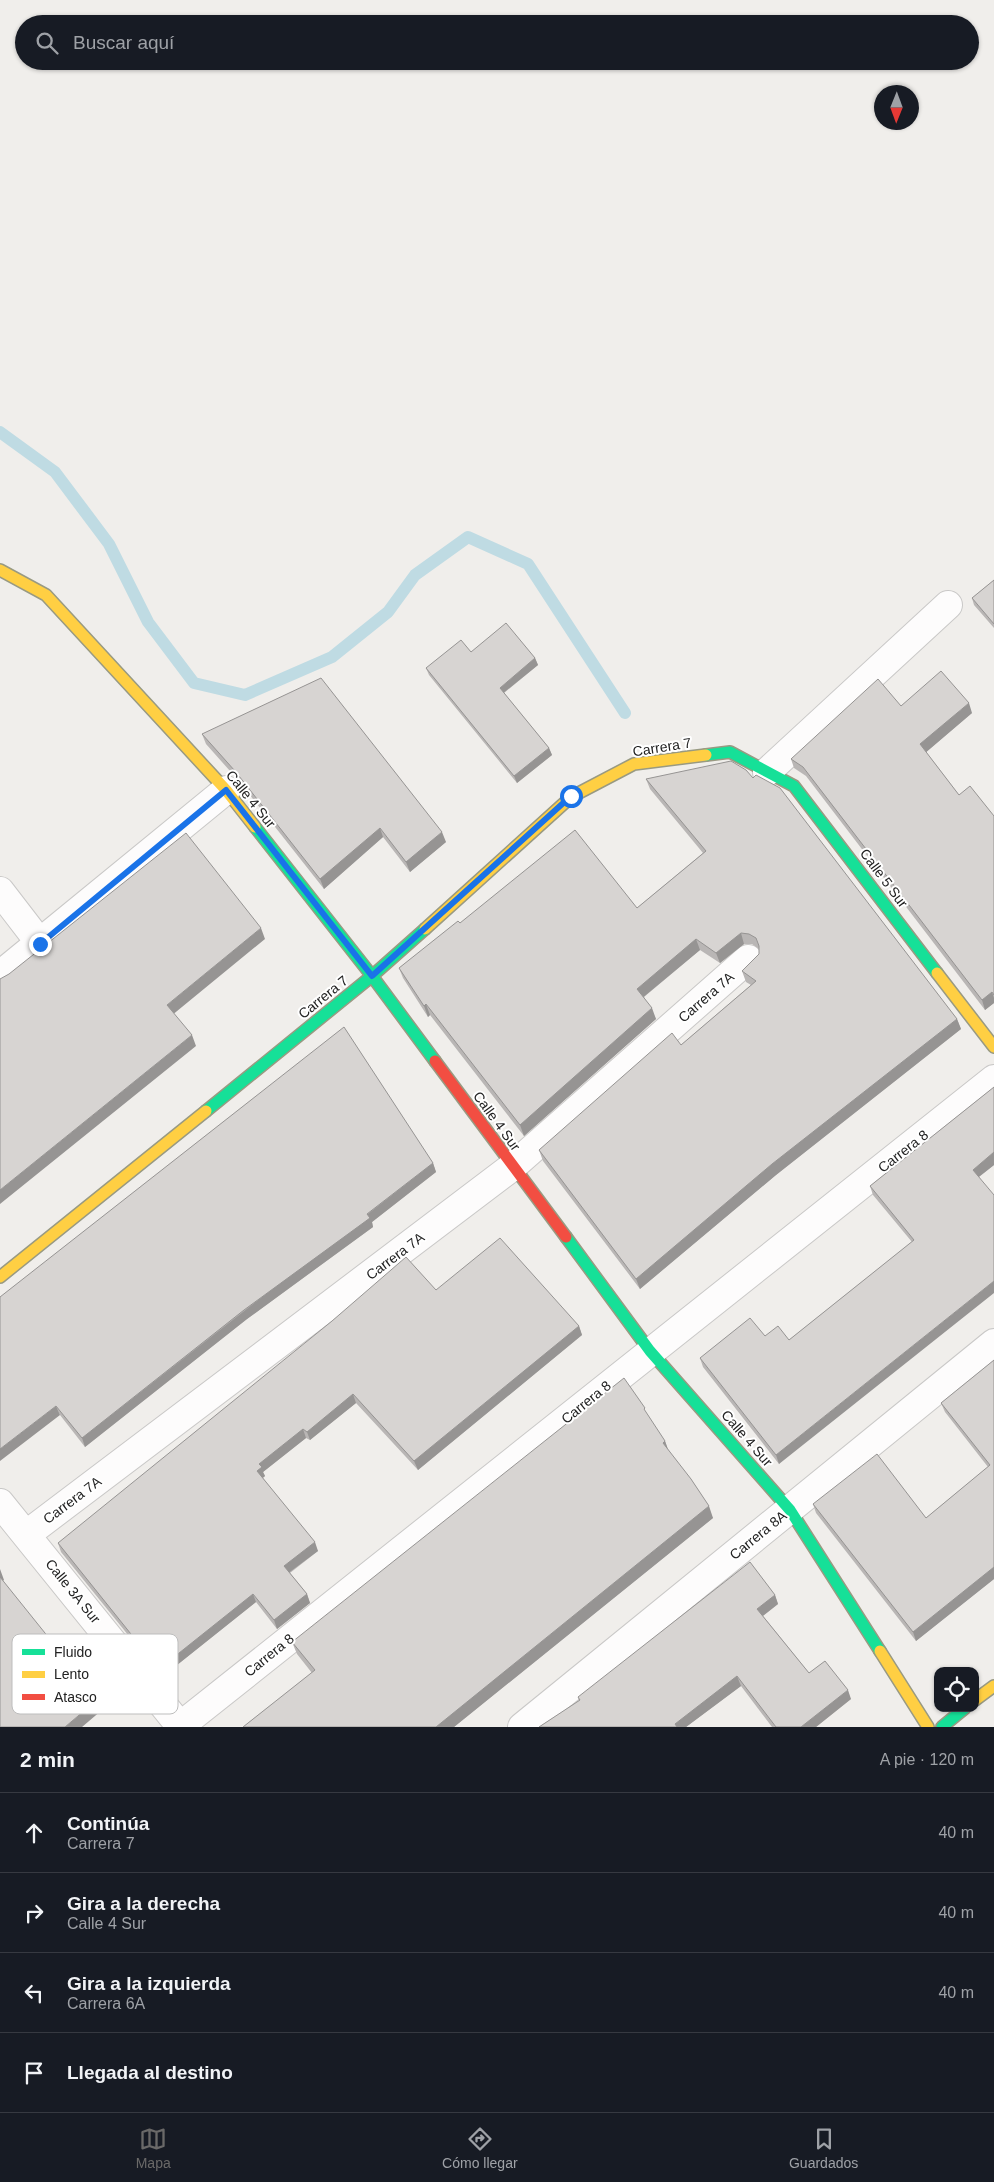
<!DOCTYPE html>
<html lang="es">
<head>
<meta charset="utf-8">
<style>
  :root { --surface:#171b24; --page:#20242c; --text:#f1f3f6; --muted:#9ea1a6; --line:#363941; --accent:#6a6968 }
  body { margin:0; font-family:Helvetica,sans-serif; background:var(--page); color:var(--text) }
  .controls { position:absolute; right:15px; bottom:15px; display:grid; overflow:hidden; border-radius:10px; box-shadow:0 1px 4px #0004 }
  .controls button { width:45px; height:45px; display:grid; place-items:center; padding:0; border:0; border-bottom:1px solid var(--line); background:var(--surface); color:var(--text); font:25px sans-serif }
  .compass { position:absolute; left:874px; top:85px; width:45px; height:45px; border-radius:50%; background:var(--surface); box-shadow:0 1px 4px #0004; rotate:181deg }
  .stop { position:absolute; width:15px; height:15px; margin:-11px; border:4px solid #1a73e8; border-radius:50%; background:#fff }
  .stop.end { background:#1a73e8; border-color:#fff; box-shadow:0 1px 5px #0008 }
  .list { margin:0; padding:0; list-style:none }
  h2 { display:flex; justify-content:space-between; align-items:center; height:65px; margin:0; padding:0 20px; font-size:21px }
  h2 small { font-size:16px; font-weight:400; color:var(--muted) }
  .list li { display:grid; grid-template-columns:32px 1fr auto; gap:15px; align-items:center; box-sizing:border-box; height:80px; padding:0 20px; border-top:1px solid var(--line) }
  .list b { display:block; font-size:19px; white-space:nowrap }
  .list p { margin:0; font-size:16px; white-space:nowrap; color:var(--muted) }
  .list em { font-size:16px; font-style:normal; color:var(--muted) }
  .icon { flex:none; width:28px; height:28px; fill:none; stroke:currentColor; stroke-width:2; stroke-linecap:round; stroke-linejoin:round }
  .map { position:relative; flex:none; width:994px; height:1727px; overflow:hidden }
  .search { position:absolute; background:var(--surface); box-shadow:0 1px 4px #0004; left:15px; right:15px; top:15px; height:55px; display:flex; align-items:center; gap:12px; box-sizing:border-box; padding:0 18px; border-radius:28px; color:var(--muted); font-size:19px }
  .sheet { height:385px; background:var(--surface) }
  nav { display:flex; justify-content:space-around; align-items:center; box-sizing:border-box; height:70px; border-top:1px solid var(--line); background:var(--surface); font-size:14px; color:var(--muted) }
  nav a { display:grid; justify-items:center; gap:2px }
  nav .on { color:var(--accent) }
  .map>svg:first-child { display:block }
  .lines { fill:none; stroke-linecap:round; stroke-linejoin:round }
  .stream { stroke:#bfdbe3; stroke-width:12 }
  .street-casing { stroke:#c9c8c7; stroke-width:30 }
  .fast-casing { stroke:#999a82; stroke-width:14 }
  .slow-casing { stroke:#999a82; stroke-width:14 }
  .jam-casing { stroke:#999a82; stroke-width:14 }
  .street { stroke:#fdfcfc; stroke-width:28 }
  .fast { stroke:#16e098; stroke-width:11 }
  .slow { stroke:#ffcf43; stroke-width:11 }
  .jam { stroke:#f24e42; stroke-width:11 }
  .wall { fill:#b9b6b5 }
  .shaded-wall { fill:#969493 }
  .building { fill:#d7d4d2; stroke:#969493 }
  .route { stroke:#1a73e8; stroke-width:6 }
  .labels { text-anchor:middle; stroke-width:4; stroke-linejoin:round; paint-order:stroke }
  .street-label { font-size:14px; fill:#222; stroke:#fff }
  .key { fill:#fff; stroke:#bdbdbd; stroke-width:1 }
  .key-label { font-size:14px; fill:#222 }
</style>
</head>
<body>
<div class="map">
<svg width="994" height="1727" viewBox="0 0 994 1727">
  <rect width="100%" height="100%" fill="#f0eeeb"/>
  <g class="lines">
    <path class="stream" d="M0 432 55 472 109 544 148 622 194 683 245 695 332 657 388 612 415 575 468 537 528 564 625 713"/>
    <g class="street-casing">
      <path id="street" d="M767 772 948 605
        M0 891 40 943
        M0 975 226 790
        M0 1503 181 1727
        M27 1534 512 1167 748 959
        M179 1727 994 1079
        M522 1727 994 1343"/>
    </g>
    <g class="fast-casing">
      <path id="fast" d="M706 755 730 752 794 786 937 973
        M255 827 372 976 435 1061
        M206 1111 372 976 425 929
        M566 1237 650 1351 790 1510 880 1651
        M942 1727 965 1708"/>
    </g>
    <g class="slow-casing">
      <path id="slow" d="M0 570 46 595 226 790 255 827
        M425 929 571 797 634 764 706 755
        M937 973 994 1047
        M0 1277 206 1111
        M880 1651 928 1727
        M975 1700 994 1686"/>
    </g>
    <g class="jam-casing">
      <path id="jam" d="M435 1061 566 1237"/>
    </g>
    <use href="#street" class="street"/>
    <use href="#fast" class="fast"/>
    <use href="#slow" class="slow"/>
    <use href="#jam" class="jam"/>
  </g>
  <path class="wall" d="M994 580V628L974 605 972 598Z
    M471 652 535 658 538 665 504 693 549 748 552 755 517 783 429 675 426 668Z
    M901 706 972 713 926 752 959 795 994 816V1003L985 1010 806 776 794 768 791 759Z
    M202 734 446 842 410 872 383 837 324 889 238 780 206 744Z
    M646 779 957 1019 961 1029 776 1175 640 1289 543 1161 539 1150 681 1045 751 985 746 982 742 971 759 954V949L752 944H744L720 963 700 950 644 997 656 1019 524 1136 430 1015 428 1017 403 978 399 968 460 923 637 908 703 853 650 789Z
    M994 1087V1165L979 1177 779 1464 703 1367 700 1358 765 1336 789 1340 912 1242 873 1195 870 1186Z
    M433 1163 436 1172 372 1222 373 1227 247 1319 85 1447 60 1415 0 1297Z
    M436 1290 579 1326 582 1335 418 1470 356 1403 310 1440 306 1438 263 1472 265 1476 263 1478 318 1551 290 1573 307 1594 310 1603 277 1629 256 1602 162 1677 61 1552 58 1543Z
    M994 1360V1579L916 1641 816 1513 813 1504 926 1518 988 1467 945 1412 941 1403Z
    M665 1441 668 1450 713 1518 454 1727H243L312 1673 297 1654 292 1642Z
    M775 1595 778 1604 763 1616 809 1673 851 1699 816 1727H772L741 1686 686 1727H539L579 1701 578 1697Z"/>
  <path class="shaded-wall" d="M535 658 538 665 502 694 500 688Z
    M969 703 972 713 924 754 920 744Z
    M549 748 552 755 517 783 514 776Z
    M380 828 383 837 324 889 320 879Z
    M442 832 446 842 410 872 406 862Z
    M261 928 265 939 171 1016 167 1005Z
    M741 933 744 944 720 963 716 953Z
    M696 939 700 950 641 999 637 989Z
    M992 992 994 998V1003L985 1010 982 1000Z
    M426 1004 430 1015 428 1017 424 1006Z
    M652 1008 656 1019 524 1136 520 1125Z
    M957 1019 961 1029 776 1175 640 1289 636 1279 772 1164Z
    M192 1035 196 1046 0 1204V1190Z
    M994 1152V1165L976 1179 973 1170Z
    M433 1163 436 1172 372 1222 373 1227 247 1319 85 1447 82 1438Z
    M994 1281V1293L779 1464 776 1455Z
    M579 1326 582 1335 418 1470 414 1461Z
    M353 1394 356 1403 310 1440 307 1432Z
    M56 1406 60 1415 0 1461V1449Z
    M303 1429 306 1438 263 1472 265 1476 260 1480 257 1471 259 1464Z
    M665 1441 669 1452 663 1443Z
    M709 1506 713 1518 454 1727H436Z
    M315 1542 318 1551 287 1574 284 1566Z
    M994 1567V1579L916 1641 913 1632Z
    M0 1569 4 1580 0 1583Z
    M253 1594 256 1602 162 1677 159 1669Z
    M307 1594 310 1603 277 1629 274 1620Z
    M775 1595 778 1604 760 1618 757 1609Z
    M737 1676 741 1686 686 1727H676L675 1724Z
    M848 1690 851 1699 816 1727H801Z
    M98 1699 102 1710 82 1727H65Z"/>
  <path class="building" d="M994 580V624L972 598Z
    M506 623 535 658 500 688 549 748 514 776 426 668 461 640 471 652Z
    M941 671 969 703 920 744 959 795 970 786 994 816V995L992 992 982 1000 803 767 791 759 878 679 901 706Z
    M321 678 442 832 406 862 380 828 320 879 235 771 202 734Z
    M731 761 746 770 753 778 756 775 780 788 957 1019 772 1164 636 1279 539 1150 672 1033 681 1045 756 981 742 971 759 954V946L756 938 749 934 741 933 716 953 696 939 637 989 652 1008 520 1125 426 1004 424 1006 399 968 458 921 460 923 575 830 637 908 706 851 646 779Z
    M186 833 261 928 167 1005 192 1035 0 1190V979L9 974Z
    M344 1027 433 1163 367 1214 370 1218 244 1310 82 1438 56 1406 0 1449V1297Z
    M994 1087V1152L973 1170 994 1195V1281L776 1455 700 1358 750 1318 765 1336 778 1326 789 1340 914 1240 870 1186Z
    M500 1238 579 1326 414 1461 353 1394 307 1432 303 1429 259 1464 262 1467 257 1471 315 1542 284 1566 307 1594 274 1620 253 1594 159 1669 58 1543 332 1321 406 1257 436 1290Z
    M994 1360V1567L913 1632 813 1504 877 1454 926 1518 990 1465 941 1403Z
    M624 1378 645 1408 644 1409 665 1441 663 1443 691 1479 709 1506 436 1727H243L315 1670 292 1642Z
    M750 1562 775 1595 757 1609 809 1673 825 1661 848 1690 801 1727H776L737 1676 675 1724 677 1727H539L580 1700 578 1697Z
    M0 1577 98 1699 65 1727H0Z"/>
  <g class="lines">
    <path class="route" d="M40 944 226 790 372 976 571 796"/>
  </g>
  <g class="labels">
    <g class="street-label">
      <text transform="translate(662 747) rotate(-9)" y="5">Carrera 7</text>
      <text transform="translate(251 799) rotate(51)" y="5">Calle 4 Sur</text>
      <text transform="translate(884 878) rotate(53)" y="5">Calle 5 Sur</text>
      <text transform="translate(323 997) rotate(-39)" y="5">Carrera 7</text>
      <text transform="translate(706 997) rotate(-41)" y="5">Carrera 7A</text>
      <text transform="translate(497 1121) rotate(54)" y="5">Calle 4 Sur</text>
      <text transform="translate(903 1151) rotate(-38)" y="5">Carrera 8</text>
      <text transform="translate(395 1256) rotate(-37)" y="5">Carrera 7A</text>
      <text transform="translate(586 1402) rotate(-39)" y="5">Carrera 8</text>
      <text transform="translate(747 1438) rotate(49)" y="5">Calle 4 Sur</text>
      <text transform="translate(72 1500) rotate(-37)" y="5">Carrera 7A</text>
      <text transform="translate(758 1535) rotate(-39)" y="5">Carrera 8A</text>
      <text transform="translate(73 1591) rotate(51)" y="5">Calle 3A Sur</text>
      <text transform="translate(269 1655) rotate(-39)" y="5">Carrera 8</text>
    </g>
  </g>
  <rect x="12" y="1634" width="166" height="80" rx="8" class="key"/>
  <rect x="22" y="1649" width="23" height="6" fill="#16e098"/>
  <rect x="22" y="1671" width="23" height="7" fill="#ffcf43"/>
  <rect x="22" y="1694" width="23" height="6" fill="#f24e42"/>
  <g class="key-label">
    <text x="54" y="1657">Fluido</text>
    <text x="54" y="1679">Lento</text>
    <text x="54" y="1702">Atasco</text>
  </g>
</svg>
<div class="controls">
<button><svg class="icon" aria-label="locate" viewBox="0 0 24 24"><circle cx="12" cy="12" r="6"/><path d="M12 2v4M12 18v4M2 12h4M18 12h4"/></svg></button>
</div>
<svg class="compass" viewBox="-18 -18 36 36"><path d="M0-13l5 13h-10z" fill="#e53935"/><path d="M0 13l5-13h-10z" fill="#9ea1a6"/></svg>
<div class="stop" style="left:571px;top:796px"></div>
<div class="stop end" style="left:40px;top:944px"></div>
<div class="search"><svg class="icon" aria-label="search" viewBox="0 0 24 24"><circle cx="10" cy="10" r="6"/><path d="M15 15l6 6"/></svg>Buscar aquí</div>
</div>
<section class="sheet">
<h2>2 min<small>A pie · 120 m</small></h2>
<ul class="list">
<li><svg class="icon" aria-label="ahead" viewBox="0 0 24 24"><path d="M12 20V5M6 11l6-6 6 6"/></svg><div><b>Continúa</b><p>Carrera 7</p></div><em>40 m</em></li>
<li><svg class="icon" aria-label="right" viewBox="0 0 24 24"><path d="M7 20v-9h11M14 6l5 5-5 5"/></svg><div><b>Gira a la derecha</b><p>Calle 4 Sur</p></div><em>40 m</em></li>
<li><svg class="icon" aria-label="left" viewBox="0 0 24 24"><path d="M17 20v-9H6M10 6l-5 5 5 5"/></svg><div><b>Gira a la izquierda</b><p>Carrera 6A</p></div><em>40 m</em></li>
<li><svg class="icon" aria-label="arrive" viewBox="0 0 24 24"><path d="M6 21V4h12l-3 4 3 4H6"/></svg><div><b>Llegada al destino</b></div></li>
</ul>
</section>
<nav>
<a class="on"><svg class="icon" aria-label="map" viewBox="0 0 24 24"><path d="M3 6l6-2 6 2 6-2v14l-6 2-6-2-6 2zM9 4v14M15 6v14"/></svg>Mapa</a>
<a><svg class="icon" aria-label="directions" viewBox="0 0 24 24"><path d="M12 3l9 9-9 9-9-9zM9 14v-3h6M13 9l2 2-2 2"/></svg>Cómo llegar</a>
<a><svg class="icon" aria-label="saved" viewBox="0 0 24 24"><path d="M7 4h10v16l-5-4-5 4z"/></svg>Guardados</a>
</nav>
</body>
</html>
